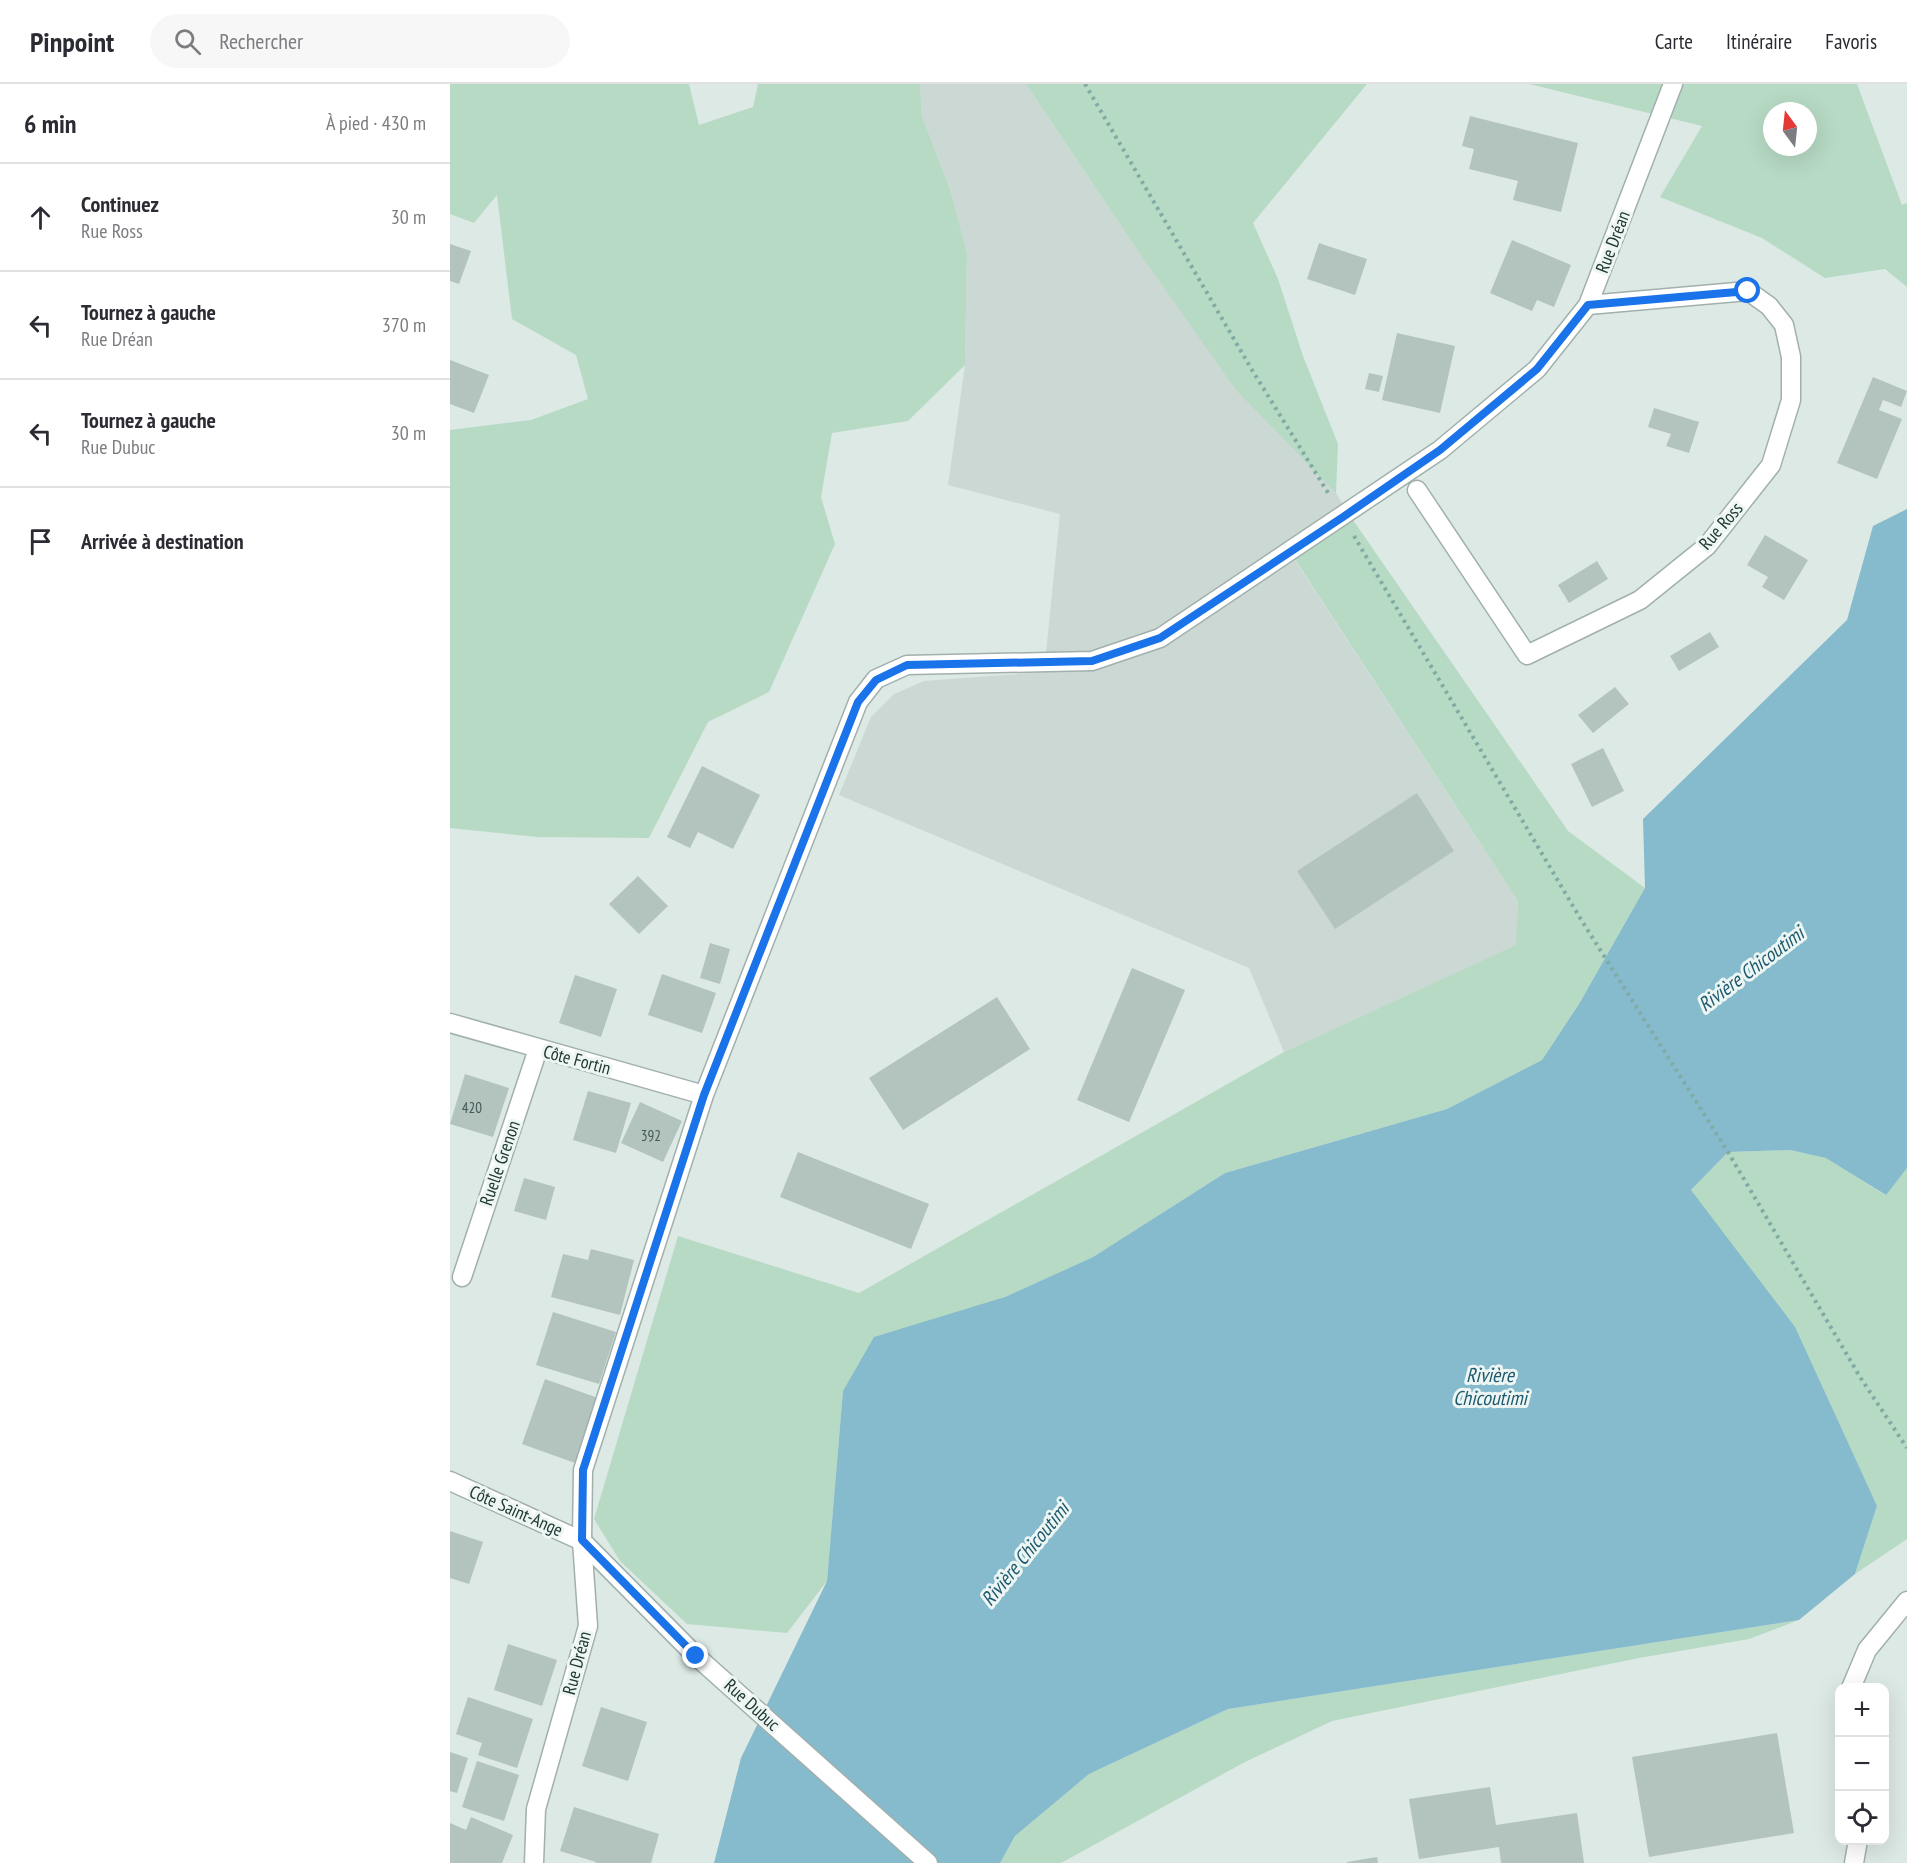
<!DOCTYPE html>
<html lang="fr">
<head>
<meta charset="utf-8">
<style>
  :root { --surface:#fff; --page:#f7f7f7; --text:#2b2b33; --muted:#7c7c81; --line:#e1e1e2 }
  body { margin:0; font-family:"PT Sans Narrow",sans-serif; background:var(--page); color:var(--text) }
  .controls { position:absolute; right:18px; bottom:18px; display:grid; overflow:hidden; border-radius:12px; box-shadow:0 6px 24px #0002 }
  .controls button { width:54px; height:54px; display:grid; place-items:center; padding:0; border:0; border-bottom:2px solid var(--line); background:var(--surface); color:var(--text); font:30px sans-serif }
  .compass { position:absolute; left:1313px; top:18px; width:54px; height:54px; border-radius:50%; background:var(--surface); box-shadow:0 6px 24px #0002; rotate:345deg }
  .stop { position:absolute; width:18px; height:18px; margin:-14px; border:4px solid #1a73e8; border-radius:50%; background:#fff }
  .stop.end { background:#1a73e8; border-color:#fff; box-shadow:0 2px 6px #0008 }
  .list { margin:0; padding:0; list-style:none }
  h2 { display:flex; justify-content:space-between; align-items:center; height:78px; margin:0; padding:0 24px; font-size:26px }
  h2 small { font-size:20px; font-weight:400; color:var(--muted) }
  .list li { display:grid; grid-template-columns:39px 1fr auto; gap:18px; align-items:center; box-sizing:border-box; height:108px; padding:0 24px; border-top:2px solid var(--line) }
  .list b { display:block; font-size:22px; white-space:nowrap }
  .list p { margin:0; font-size:20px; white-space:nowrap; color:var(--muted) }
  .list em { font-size:20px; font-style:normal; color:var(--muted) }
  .icon { flex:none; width:33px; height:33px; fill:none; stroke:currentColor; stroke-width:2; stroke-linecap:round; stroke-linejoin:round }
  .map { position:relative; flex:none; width:1457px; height:1779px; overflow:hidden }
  header { display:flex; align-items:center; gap:36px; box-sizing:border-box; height:84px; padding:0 30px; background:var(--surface); border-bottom:2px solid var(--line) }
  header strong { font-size:28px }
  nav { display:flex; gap:33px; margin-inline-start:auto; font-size:21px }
  .search { width:420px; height:54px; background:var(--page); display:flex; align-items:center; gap:15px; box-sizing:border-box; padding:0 21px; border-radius:33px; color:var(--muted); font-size:22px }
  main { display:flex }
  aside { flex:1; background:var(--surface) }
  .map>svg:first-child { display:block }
  .built { fill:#ccd8d4 }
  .green { fill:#b7dac4; fill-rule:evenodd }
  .water { fill:#86bacd }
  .building { fill:#b3c3be }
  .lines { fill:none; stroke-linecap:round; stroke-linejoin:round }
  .minor-casing { stroke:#a1b0ac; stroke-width:21 }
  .tertiary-casing { stroke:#a1b0ac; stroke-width:21 }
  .path { stroke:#7faba2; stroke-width:4; stroke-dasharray:3 4.5; stroke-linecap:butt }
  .minor { stroke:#fff; stroke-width:18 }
  .tertiary { stroke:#fff; stroke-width:18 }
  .route { stroke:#1a73e8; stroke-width:8 }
  .labels { text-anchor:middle; stroke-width:6; stroke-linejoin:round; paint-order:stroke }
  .number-label { font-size:15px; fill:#455a56 }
  .street-label { font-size:18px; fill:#203733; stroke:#edf6f2 }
  .water-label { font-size:20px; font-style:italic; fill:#1d5970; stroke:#edf6f2 }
</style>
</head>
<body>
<header>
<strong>Pinpoint</strong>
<div class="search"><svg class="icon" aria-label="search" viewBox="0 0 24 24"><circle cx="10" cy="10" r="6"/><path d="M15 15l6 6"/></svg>Rechercher</div>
<nav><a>Carte</a><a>Itinéraire</a><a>Favoris</a></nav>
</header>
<main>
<aside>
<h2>6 min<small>À pied · 430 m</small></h2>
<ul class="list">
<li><svg class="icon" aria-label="ahead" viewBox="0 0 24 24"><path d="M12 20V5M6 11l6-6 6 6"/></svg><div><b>Continuez</b><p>Rue Ross</p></div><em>30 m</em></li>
<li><svg class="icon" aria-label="left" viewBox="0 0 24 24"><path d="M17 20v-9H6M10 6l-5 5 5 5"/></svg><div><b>Tournez à gauche</b><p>Rue Dréan</p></div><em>370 m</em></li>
<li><svg class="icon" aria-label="left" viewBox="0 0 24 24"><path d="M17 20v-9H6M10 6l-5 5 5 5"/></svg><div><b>Tournez à gauche</b><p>Rue Dubuc</p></div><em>30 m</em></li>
<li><svg class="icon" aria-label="arrive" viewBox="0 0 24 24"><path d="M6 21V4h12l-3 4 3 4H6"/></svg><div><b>Arrivée à destination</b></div></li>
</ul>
</aside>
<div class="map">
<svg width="1457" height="1779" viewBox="0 0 1457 1779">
  <rect width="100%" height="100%" fill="#dde9e5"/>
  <path class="built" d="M470 0H576L684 161 886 409 903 436 844 475 1068 817 1067 861 834 968 799 884 389 711 421 633 444 610 474 597 594 588 610 430 498 401 515 281 517 169 501 108 472 32Z"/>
  <path class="green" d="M0 0H239L249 41 303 23 308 0H470L472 32 501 108 517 169 515 281 458 337 382 349 371 413 385 460 319 608 258 638 199 754 88 753 0 744V346L81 336 138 315 126 271 62 235 47 111 24 139 0 130Z
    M576 0H917L803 139 828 195 853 272 888 360 886 409 786 306 684 161Z
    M1079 0H1407L1452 121 1457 119V203L1435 185 1375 194 1312 154 1210 113 1252 42ZM1322 27H1358V63H1322Z
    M903 436 1118 747 1195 804 1129 920 1092 976 997 1025 775 1089 643 1173 555 1213 393 1307 377 1497 337 1549 237 1540 170 1477 144 1435 228 1152 409 1209 834 968 1066 861 1068 817 844 474Z
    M1340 1066 1377 1074 1435 1111 1457 1084V1455L1405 1490 1427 1422 1408 1383 1241 1106 1278 1068Z
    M1349 1536 1299 1555 1189 1574 882 1637 795 1678 611 1779H550L565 1752 639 1690 778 1625Z"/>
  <path class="water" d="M1457 425V1084L1436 1111 1376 1074 1340 1066 1278 1068 1241 1106 1345 1243 1427 1422 1405 1490 1349 1536 778 1625 639 1690 565 1752 550 1779H264L291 1674 377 1497 393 1307 424 1253 555 1213 643 1173 775 1089 997 1025 1092 976 1129 920 1195 804 1193 735 1397 536 1423 442Z"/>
  <path class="building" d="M1020 32 1128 59 1111 128 1063 116 1068 97 1019 85 1024 65 1012 62Z
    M1062 156 1121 181 1104 223 1087 216 1082 227 1040 209Z
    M869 159 917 175 905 211 857 195Z
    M0 160 21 167 9 200 0 197Z
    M947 249 1005 262 990 329 932 316Z
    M0 276 39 291 24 329 0 320Z
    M919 289 933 292 929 308 915 305Z
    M1423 293 1457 307 1451 323 1433 316 1429 326 1452 335 1427 395 1387 379Z
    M1204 324 1249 338 1239 369 1216 362 1221 350 1198 343Z
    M1315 451 1358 476 1334 516 1312 503 1318 493 1297 481Z
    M1147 477 1158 495 1119 519 1108 501Z
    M1260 548 1269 563 1229 587 1220 572Z
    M1165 603 1179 620 1143 649 1128 631Z
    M1153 664 1174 707 1142 723 1121 680Z
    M252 682 310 711 283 765 248 748 240 764 217 753Z
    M967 709 1004 767 885 845 847 787Z
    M188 792 218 822 189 850 159 820Z
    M260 859 280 865 270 900 250 894Z
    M682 884 735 906 679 1038 627 1016Z
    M212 890 266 909 252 949 198 931Z
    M125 891 167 905 151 953 109 939Z
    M547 913 580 965 453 1046 419 994Z
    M15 990 59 1004 43 1053 0 1040Z
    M138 1007 181 1019 166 1069 123 1056Z
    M190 1018 232 1037 213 1078 171 1059Z
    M348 1068 479 1120 461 1165 330 1113Z
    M74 1094 105 1103 96 1136 64 1127Z
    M141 1165 184 1176 170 1231 101 1213 113 1170 138 1176Z
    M103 1228 166 1248 149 1300 86 1281Z
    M95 1295 148 1314 125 1379 72 1360Z
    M0 1447 33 1458 19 1500 0 1494Z
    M58 1560 107 1576 92 1622 44 1606Z
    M18 1613 83 1635 67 1684 28 1671 32 1659 6 1650Z
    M151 1623 197 1638 178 1697 132 1682Z
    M1327 1649 1344 1749 1199 1773 1182 1673Z
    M0 1668 18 1674 7 1709 0 1707Z
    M27 1677 69 1691 54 1737 12 1723Z
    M1040 1703 1046 1741 1127 1729 1134 1779H1051L1049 1763 969 1775 959 1715Z
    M124 1723 209 1750 201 1779H145L146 1778 110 1767Z
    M21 1733 63 1751 52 1779H0V1739L16 1746Z
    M927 1773 928 1779H897V1778Z"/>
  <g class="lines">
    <g class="minor-casing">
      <path id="minor" d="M967 406 1077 571 1190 516 1257 462 1321 381 1341 316V273L1334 241 1319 222 1298 207 1138 221
        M0 939 254 1011
        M12 1193 88 965
        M1401 1604 1417 1566 1457 1517
        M84 1779 86 1725 138 1542 132 1457 133 1386 254 1011 408 618 426 595 457 581 642 577 710 554 990 366 1087 285 1138 221 1223 0
        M1404 1779 1408 1756"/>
    </g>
    <g class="tertiary-casing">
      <path id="tertiary" d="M0 1397 132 1457 246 1572 478 1779"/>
    </g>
    <path class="path" d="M635 0 802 286 880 412
      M904 452 1130 834 1278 1068 1410 1293 1457 1364"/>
    <use href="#minor" class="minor"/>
    <use href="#tertiary" class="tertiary"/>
  </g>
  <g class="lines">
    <path class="route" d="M246 1572 132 1456 133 1386 254 1011 408 618 426 596 457 581 642 577 710 554 893 433 990 366 1087 285 1138 221 1298 207"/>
  </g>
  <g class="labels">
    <g class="number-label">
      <text x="22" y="1029">420</text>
      <text x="201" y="1057">392</text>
    </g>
    <g class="street-label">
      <text transform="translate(1163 158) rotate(-69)" y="6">Rue Dréan</text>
      <text transform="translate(1271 442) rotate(-49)" y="6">Rue Ross</text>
      <text transform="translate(127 976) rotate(15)" y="6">Côte Fortin</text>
      <text transform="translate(50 1079) rotate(-71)" y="6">Ruelle Grenon</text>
      <text transform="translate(66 1427) rotate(24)" y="6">Côte Saint-Ange</text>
      <text transform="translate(127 1579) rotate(-75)" y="6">Rue Dréan</text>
      <text transform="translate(302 1621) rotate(42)" y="6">Rue Dubuc</text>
    </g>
    <g class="water-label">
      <text transform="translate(1301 885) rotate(-37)" y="7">Rivière Chicoutimi</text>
      <text x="1040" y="1298">Rivière<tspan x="1040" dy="23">Chicoutimi</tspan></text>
      <text transform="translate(575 1470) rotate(-51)" y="7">Rivière Chicoutimi</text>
    </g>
  </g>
</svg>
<div class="controls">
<button>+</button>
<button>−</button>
<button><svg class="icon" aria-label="locate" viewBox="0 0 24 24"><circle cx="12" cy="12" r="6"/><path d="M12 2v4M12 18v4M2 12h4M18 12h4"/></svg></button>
</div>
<svg class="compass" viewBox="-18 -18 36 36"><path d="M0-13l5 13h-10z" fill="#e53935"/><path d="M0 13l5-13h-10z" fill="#7c7c81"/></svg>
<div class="stop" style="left:1298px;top:207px"></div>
<div class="stop end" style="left:246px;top:1572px"></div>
</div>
</main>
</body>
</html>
